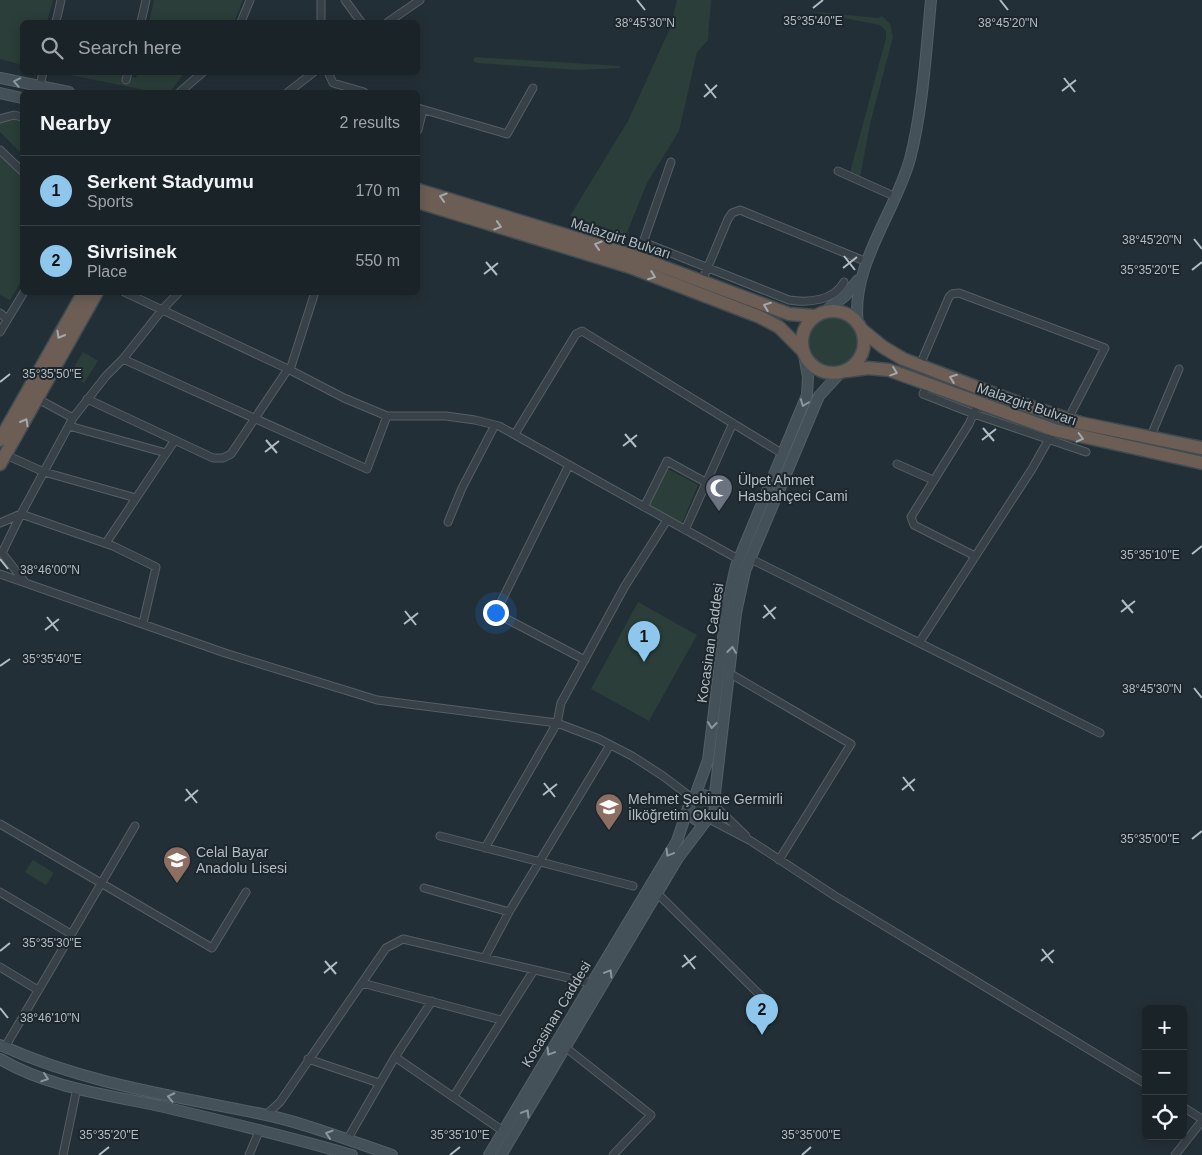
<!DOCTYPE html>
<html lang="en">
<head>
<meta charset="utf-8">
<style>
  :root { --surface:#1a2328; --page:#232b30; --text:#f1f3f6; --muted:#9fa4a8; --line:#384045; --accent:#8ec6ec }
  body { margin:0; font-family:Arial,sans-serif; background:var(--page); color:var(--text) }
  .controls { position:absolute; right:15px; bottom:15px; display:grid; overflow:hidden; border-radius:8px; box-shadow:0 2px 12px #0003 }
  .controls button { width:45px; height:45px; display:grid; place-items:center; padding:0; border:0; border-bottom:1px solid var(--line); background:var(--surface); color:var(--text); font:25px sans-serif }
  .you { position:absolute; left:495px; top:612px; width:18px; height:18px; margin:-12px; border:4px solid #fff; border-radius:50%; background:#1a73e8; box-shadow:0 0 0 8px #1a73e833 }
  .badge { display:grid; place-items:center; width:32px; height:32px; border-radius:50%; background:var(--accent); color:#111; font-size:16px; font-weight:700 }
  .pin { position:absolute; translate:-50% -41px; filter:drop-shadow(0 1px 2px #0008) }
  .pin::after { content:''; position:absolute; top:26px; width:18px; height:15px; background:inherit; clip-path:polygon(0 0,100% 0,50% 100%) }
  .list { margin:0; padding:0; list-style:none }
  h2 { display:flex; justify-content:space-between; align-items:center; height:65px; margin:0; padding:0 20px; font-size:21px }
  h2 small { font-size:16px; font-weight:400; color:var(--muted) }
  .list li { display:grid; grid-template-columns:32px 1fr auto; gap:15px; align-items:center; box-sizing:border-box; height:70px; padding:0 20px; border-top:1px solid var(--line) }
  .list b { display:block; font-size:19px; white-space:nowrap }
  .list p { margin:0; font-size:16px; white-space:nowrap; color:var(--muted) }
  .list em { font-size:16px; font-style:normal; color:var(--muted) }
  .icon { flex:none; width:28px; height:28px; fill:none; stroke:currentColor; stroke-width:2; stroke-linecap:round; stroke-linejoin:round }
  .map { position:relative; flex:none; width:1202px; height:1155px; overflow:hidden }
  .search { position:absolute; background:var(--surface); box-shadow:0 2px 12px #0003; left:20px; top:20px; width:400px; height:55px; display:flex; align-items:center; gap:12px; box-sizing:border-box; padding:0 18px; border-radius:8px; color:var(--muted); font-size:19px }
  .panel { position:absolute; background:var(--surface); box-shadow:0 2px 12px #0003; left:20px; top:90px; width:400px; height:205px; border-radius:8px }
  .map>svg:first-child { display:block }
  .green { fill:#2b3e3a }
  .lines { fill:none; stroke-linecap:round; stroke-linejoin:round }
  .street-casing { stroke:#545f65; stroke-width:9 }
  .secondary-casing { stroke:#545f65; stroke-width:12 }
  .highway-casing { stroke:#414c52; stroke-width:15 }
  .street { stroke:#374147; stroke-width:7 }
  .secondary { stroke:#455159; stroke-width:10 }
  .highway { stroke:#6c5e54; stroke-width:12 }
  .oneway { stroke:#8b979e }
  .oneway2 { stroke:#a3a9ad }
  .ticks { fill:none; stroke:#b1bcc3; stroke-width:2 }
  .labels { text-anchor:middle; stroke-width:4; stroke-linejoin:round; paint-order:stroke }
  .street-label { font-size:14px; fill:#b1bcc3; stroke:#1c262c }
  .poi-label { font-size:14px; fill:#b1bcc3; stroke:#1c262c; text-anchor:start }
  .ticks-label { font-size:12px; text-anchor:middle; fill:#b1bcc3; stroke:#1c262c; stroke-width:4; stroke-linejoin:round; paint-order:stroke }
</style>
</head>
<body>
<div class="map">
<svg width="1202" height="1155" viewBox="0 0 1202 1155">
  <rect width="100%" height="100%" fill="#232f36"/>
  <path class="green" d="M0 0H53L47 22H22V65L0 59Z
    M154 0H243L234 22H149Z
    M677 0H711L708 40 697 52 679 131 647 183 626 235 570 216 628 121 671 26Z
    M807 11 878 18 882 16 890 24 893 37 870 124 859 183 848 180 886 38V31L880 25Z
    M475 57 619 66 621 68 578 70 476 63 473 60Z
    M61 73H108L136 78 137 73H184L170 92H154Z
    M22 111V154L0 132V115Z
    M0 146 22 165V280L10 300 0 295Z
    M807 342a26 26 0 1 1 52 0a26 26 0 1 1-52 0Z
    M83 352 98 361 84 383 70 374Z
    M666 468 698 485 682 523 649 505Z
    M638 602 697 635 649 721 591 689Z
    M692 808a10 10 0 1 1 20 0a10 10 0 1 1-20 0Z
    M33 860 54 873 46 885 25 872Z"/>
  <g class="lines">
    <g class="street-casing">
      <path id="street" d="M321 0V22
        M345 0 361 22
        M56 22 61 0
        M141 22 146 0
        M241 22 250 0
        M388 22 420 0
        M328 72 333 83 364 92
        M126 80 128 72
        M40 86 43 72
        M180 92 203 72
        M288 92 314 72
        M418 108 507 134 533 88
        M0 119 14 115 22 117
        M418 130 423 110
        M0 150 22 171
        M838 171 896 197
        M643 242 789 300C808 303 834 301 844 282
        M638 257 671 162
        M702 281 728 219 732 213 740 210 867 262
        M124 292 288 369 344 398 387 416H446L475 420 499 426 738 559
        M0 313 7 319
        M0 332 24 292
        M123 359 367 469 387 416
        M920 365 949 297 952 294 959 293 1105 348 1068 419
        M290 370 315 292
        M927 385 923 394 974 414 1086 452
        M38 399 73 418
        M87 399 213 458H223L231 454 288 369
        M69 426 166 453
        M515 434 576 334 582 331 783 454
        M1150 438 1179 369
        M6 455 44 472 136 498
        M897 464 933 480
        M569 465 497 610 501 616 585 660
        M644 507 667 461 707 483
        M448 522 462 488 495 425
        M0 523 21 514 73 418 106 376 123 359 162 310 179 292
        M685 530 733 423
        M106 543 175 440
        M975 556 914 525 911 517 969 424 978 404
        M749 558 1100 733
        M0 574 225 653 377 700 557 723 599 739 632 756 663 776 692 798
        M24 581 2 553 21 514 113 546 156 567 143 623
        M919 643 1032 469 1054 430
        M729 673 851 744 779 860
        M715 806 746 836
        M709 819 751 841 835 896 1146 1084
        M0 824 212 948 246 892
        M440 836 633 886
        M485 848 557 723 561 703 625 586 667 520
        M424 888 509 912
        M0 892 71 934
        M658 894 765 1000
        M485 957 509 912 610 745
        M0 967 38 990
        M362 983 501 1020
        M5 1047 135 826
        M565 1047 651 1115 613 1155
        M395 1057 432 1001
        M308 1059 379 1083
        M454 1096 534 970
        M1183 1107 1202 1119
        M266 1115 280 1102 386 948 403 939 590 983
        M347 1140 395 1057 503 1131
        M63 1155 77 1088
        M249 1155 260 1129
        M1175 1155 1202 1121"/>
    </g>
    <g class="secondary-casing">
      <path id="secondary" d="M0 78 69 92
        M0 93 22 98
        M824 312 845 296 858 280
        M858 324C850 267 895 213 910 159 923 108 926 52 931 0
        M689 808a13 13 0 1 1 26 0a13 13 0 1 1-26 0Z
        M695 796 708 760 727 606 736 566 807 395 808 377 804 355
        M714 802 736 613 745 571 819 396 841 372
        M0 1045C84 1083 168 1095 257 1113 303 1122 348 1140 392 1155
        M0 1059C49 1088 109 1095 164 1107 227 1122 290 1137 352 1155
        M489 1155 677 841 688 808
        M501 1155 678 858 706 821"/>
    </g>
    <g class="highway-casing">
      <path id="highway" d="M418 190 634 256 789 314 814 316
        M418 202 630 267 760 317 779 327 802 350
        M802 342a31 31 0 1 1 62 0a31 31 0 1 1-62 0Z
        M861 329 883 347 903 359 1013 401 1080 423 1202 448
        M846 371 868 368 889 370 1054 430 1202 463
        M0 440 84 292
        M0 464 97 292"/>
    </g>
    <use href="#street" class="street"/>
    <use href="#secondary" class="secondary"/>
    <use href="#highway" class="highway"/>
  </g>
  <defs><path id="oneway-chevron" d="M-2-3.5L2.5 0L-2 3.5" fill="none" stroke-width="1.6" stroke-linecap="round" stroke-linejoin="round" transform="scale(1.25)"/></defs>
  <g class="oneway">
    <use href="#oneway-chevron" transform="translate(17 82) rotate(-169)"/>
    <use href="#oneway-chevron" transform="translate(804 403) rotate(111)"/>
    <use href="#oneway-chevron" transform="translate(732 650) rotate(-83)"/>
    <use href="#oneway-chevron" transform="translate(712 725) rotate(97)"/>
    <use href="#oneway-chevron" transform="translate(669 853) rotate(121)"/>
    <use href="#oneway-chevron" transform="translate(609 973) rotate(-59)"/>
    <use href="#oneway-chevron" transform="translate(550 1052) rotate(121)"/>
    <use href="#oneway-chevron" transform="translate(45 1078) rotate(19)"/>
    <use href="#oneway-chevron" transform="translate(171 1097) rotate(-168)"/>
    <use href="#oneway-chevron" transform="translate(526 1113) rotate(-59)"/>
    <use href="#oneway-chevron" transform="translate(329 1134) rotate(-162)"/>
  </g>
  <g class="oneway2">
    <use href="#oneway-chevron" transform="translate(443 197) rotate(-163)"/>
    <use href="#oneway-chevron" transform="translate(498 226) rotate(17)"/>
    <use href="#oneway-chevron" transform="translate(598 245) rotate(-163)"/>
    <use href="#oneway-chevron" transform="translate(652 276) rotate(21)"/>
    <use href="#oneway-chevron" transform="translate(767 306) rotate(-159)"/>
    <use href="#oneway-chevron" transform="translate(60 335) rotate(120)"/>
    <use href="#oneway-chevron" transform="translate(894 372) rotate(19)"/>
    <use href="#oneway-chevron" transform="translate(953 378) rotate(-159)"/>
    <use href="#oneway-chevron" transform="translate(25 422) rotate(-60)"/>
    <use href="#oneway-chevron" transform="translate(1080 438) rotate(14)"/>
  </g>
  <path class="ticks" d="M637 0 645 10M1000 0 1008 10M813 8 823 0M1064 78 1075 92M705 84 716 98M1062 91 1076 80M704 97 717 85M1194 239 1202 249M844 256 855 270M486 262 497 275M843 268 857 257M1192 270 1202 262M484 274 498 263M0 382 10 374M983 428 994 441M625 434 636 447M266 440 277 453M982 440 996 429M623 446 637 435M265 452 279 441M1192 554 1202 546M0 559 8 569M1122 600 1133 613M764 605 775 619M405 611 416 625M1121 612 1135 601M47 617 58 631M763 618 776 607M404 624 418 613M45 630 59 619M0 666 10 659M1194 688 1202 698M903 777 914 791M544 783 555 797M186 789 197 803M902 790 915 779M543 795 557 784M185 801 198 790M1192 839 1202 831M1042 949 1053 963M0 951 10 943M684 955 695 969M325 961 336 974M1041 961 1054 950M682 967 696 956M324 973 337 962M0 1008 8 1018M99 1155 109 1147M450 1155 460 1147M802 1155 811 1147"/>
  <defs>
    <g id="mosque-pin" transform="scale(1.4375)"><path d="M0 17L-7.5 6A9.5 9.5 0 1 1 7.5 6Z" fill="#6b7280" stroke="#1c262c"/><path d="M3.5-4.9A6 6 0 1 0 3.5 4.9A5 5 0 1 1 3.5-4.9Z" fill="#fff"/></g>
    <g id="school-pin" transform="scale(1.4375)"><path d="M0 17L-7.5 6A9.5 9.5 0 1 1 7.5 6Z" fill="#8d6e63" stroke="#1c262c"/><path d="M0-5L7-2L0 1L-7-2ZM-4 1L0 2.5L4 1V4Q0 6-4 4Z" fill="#fff"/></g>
  </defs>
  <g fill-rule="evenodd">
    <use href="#mosque-pin" x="719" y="488"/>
    <use href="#school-pin" x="609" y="807"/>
    <use href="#school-pin" x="177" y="860"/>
  </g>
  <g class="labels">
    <g class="street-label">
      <text transform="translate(621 238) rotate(18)" y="5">Malazgirt Bulvarı</text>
      <text transform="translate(1027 404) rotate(19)" y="5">Malazgirt Bulvarı</text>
      <text transform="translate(710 643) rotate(-82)" y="5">Kocasinan Caddesi</text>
      <text transform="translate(556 1014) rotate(-59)" y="5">Kocasinan Caddesi</text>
    </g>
    <g class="poi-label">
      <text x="738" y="485">Ülpet Ahmet<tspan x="738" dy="16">Hasbahçeci Cami</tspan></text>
      <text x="628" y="804">Mehmet Şehime Germirli<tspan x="628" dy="16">İlköğretim Okulu</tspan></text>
      <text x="196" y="857">Celal Bayar<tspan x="196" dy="16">Anadolu Lisesi</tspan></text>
    </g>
  </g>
  <g class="ticks-label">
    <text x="813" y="25">35°35'40"E</text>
    <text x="1008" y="27">38°45'20"N</text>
    <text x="645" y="27">38°45'30"N</text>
    <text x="1152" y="244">38°45'20"N</text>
    <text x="1150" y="274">35°35'20"E</text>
    <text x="52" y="378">35°35'50"E</text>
    <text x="1150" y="559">35°35'10"E</text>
    <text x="50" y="574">38°46'00"N</text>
    <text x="52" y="663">35°35'40"E</text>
    <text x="1152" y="693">38°45'30"N</text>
    <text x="1150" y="843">35°35'00"E</text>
    <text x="52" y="947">35°35'30"E</text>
    <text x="50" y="1022">38°46'10"N</text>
    <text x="109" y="1139">35°35'20"E</text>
    <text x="460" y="1139">35°35'10"E</text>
    <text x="811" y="1139">35°35'00"E</text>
  </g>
</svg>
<div class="controls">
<button>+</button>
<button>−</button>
<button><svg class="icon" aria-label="locate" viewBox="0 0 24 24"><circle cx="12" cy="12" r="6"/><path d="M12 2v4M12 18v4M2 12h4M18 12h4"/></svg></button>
</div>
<div class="you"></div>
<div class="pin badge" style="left:644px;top:662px">1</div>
<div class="pin badge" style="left:762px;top:1035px">2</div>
<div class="search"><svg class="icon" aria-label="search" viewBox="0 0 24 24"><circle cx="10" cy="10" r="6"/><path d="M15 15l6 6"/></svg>Search here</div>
<section class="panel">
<h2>Nearby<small>2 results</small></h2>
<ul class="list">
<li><span class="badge">1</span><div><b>Serkent Stadyumu</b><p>Sports</p></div><em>170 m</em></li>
<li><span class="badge">2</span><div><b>Sivrisinek</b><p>Place</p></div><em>550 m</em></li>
</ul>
</section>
</div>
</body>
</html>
